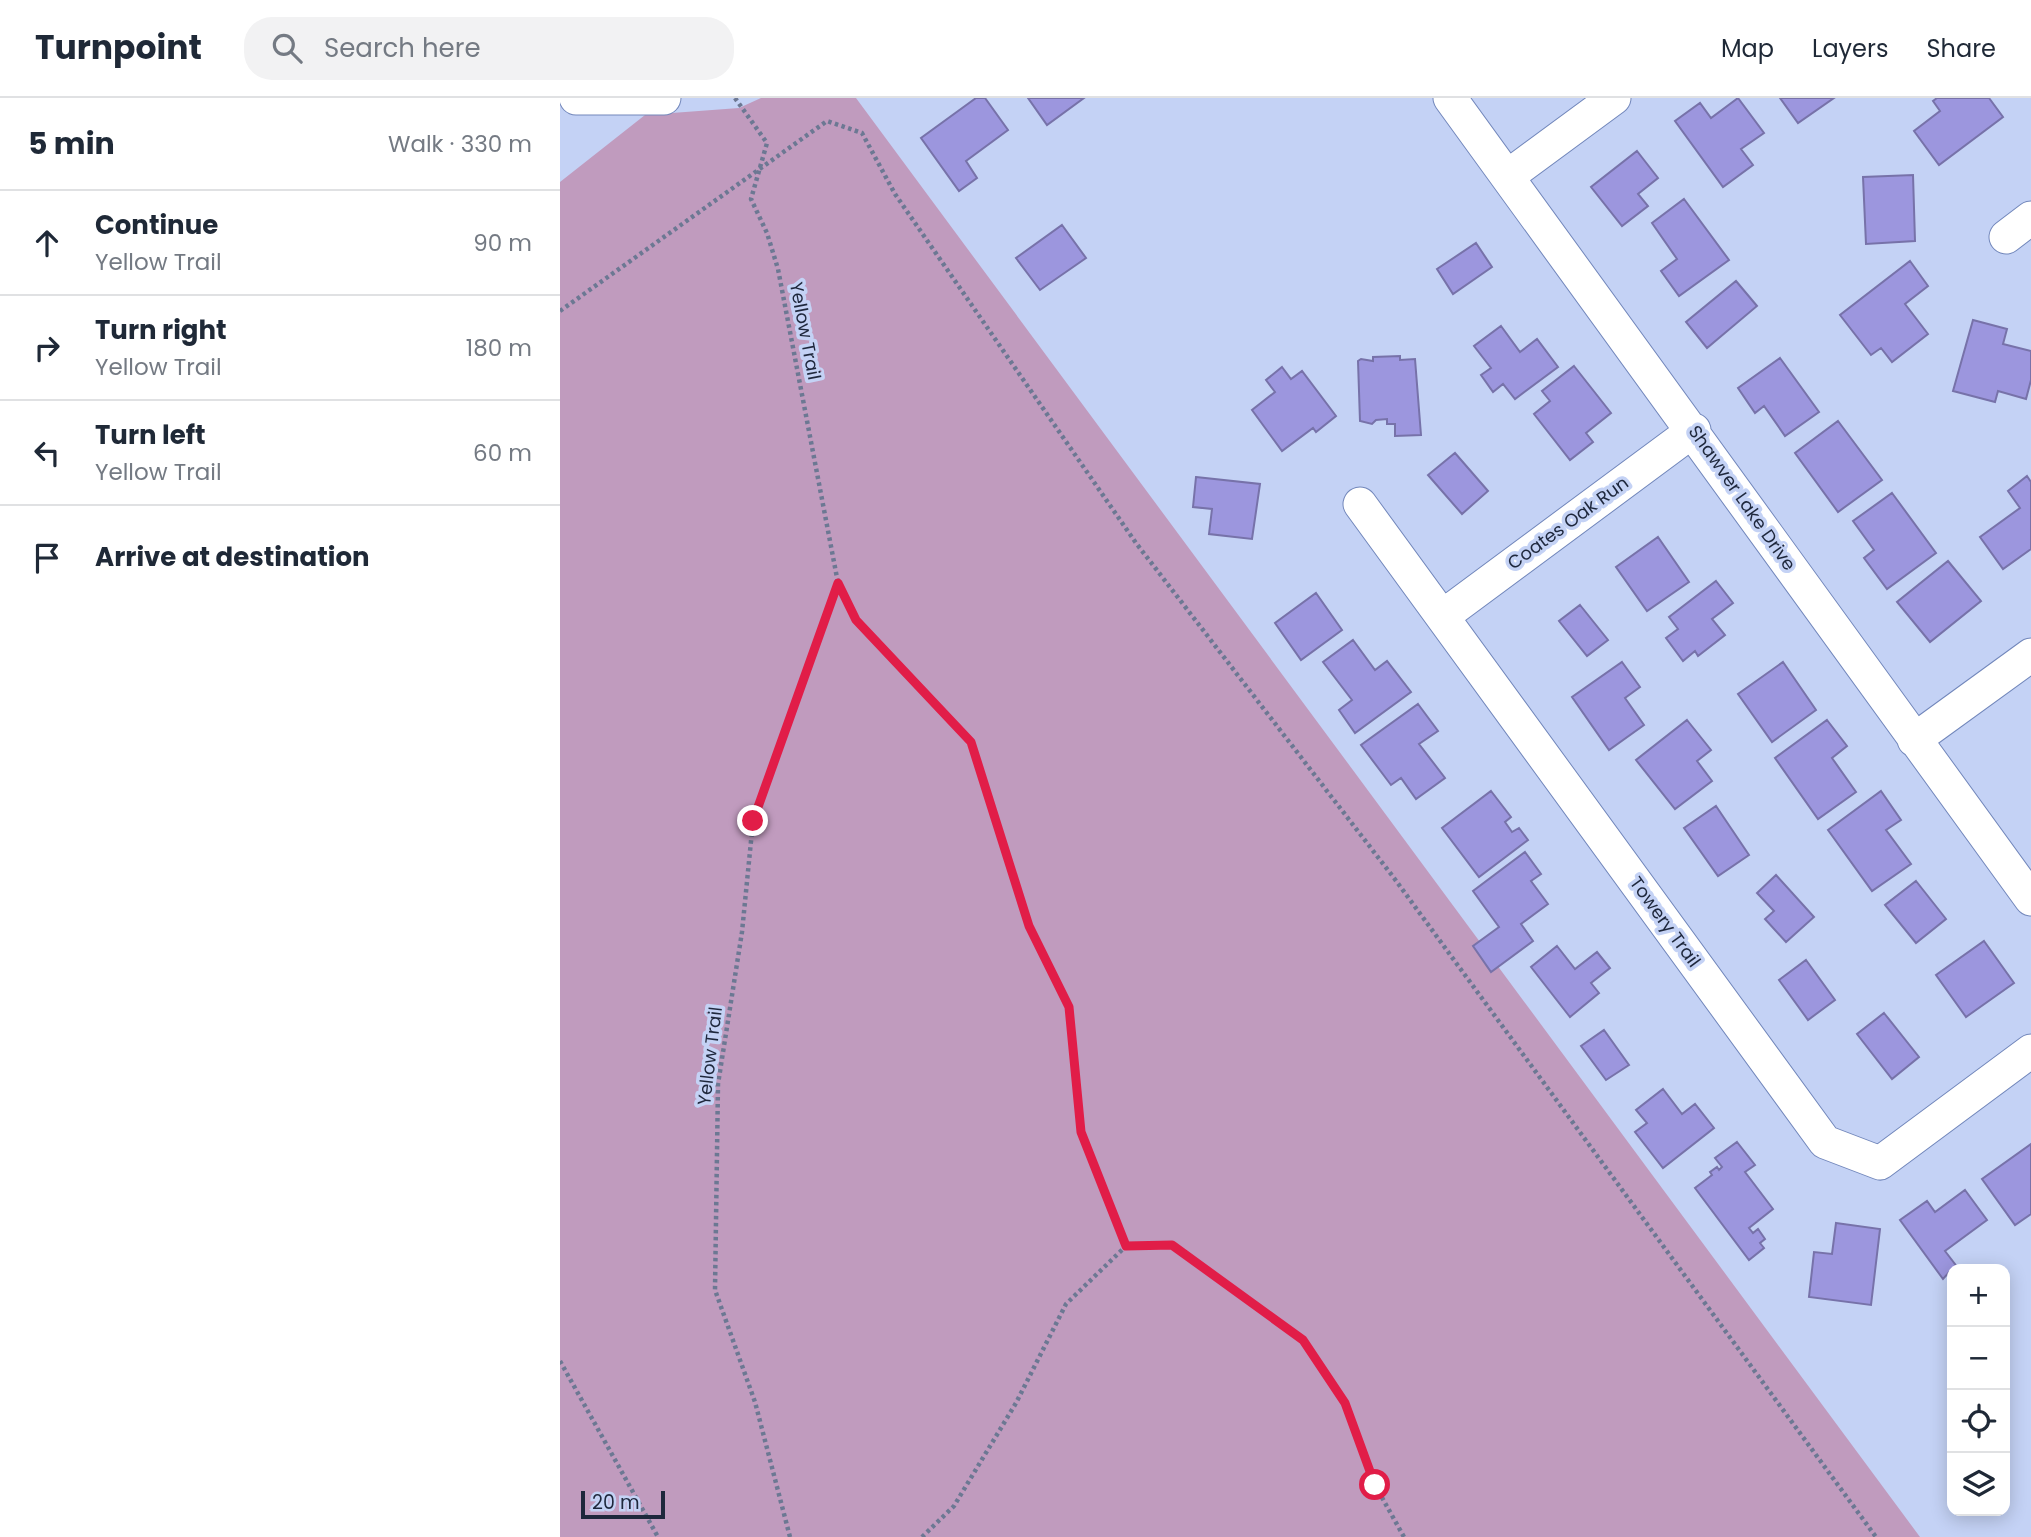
<!DOCTYPE html>
<html lang="en">
<head>
<meta charset="utf-8">
<style>
  :root { --surface:#fff; --page:#f2f2f3; --text:#1f2937; --muted:#747a83; --line:#e0e1e3 }
  body { margin:0; font-family:Poppins,sans-serif; background:var(--page); color:var(--text) }
  .controls { position:absolute; right:21px; bottom:21px; display:grid; overflow:hidden; border-radius:14px; box-shadow:0 4px 18px #0003 }
  .controls button { width:63px; height:63px; display:grid; place-items:center; padding:0; border:0; border-bottom:2px solid var(--line); background:var(--surface); color:var(--text); font:35px sans-serif }
  .scale { position:absolute; left:21px; bottom:18px; width:84px; box-sizing:border-box; padding-left:7px; border:4px solid #1e273c; border-top:0; font-size:19px; line-height:24px; white-space:nowrap; color:#1e273c; -webkit-text-stroke:5px #c4d2f5; paint-order:stroke }
  .stop { position:absolute; width:21px; height:21px; margin:-16px; border:5px solid #e11d48; border-radius:50%; background:#fff }
  .stop.end { background:#e11d48; border-color:#fff; box-shadow:0 2px 7px #0008 }
  .list { margin:0; padding:0; list-style:none }
  h2 { display:flex; justify-content:space-between; align-items:center; height:91px; margin:0; padding:0 28px; font-size:30px }
  h2 small { font-size:23px; font-weight:400; color:var(--muted) }
  .list li { display:grid; grid-template-columns:46px 1fr auto; gap:21px; align-items:center; box-sizing:border-box; height:105px; padding:0 28px; border-top:2px solid var(--line) }
  .list b { display:block; font-size:26px; white-space:nowrap }
  .list p { margin:0; font-size:23px; white-space:nowrap; color:var(--muted) }
  .list em { font-size:23px; font-style:normal; color:var(--muted) }
  .icon { flex:none; width:38px; height:38px; fill:none; stroke:currentColor; stroke-width:2; stroke-linecap:round; stroke-linejoin:round }
  .map { position:relative; flex:none; width:1471px; height:1439px; overflow:hidden }
  header { display:flex; align-items:center; gap:42px; box-sizing:border-box; height:98px; padding:0 35px; background:var(--surface); border-bottom:2px solid var(--line) }
  header strong { font-size:33px }
  nav { display:flex; gap:38px; margin-inline-start:auto; font-size:24px }
  .search { width:490px; height:63px; background:var(--page); display:flex; align-items:center; gap:18px; box-sizing:border-box; padding:0 24px; border-radius:28px; color:var(--muted); font-size:26px }
  main { display:flex }
  aside { flex:1; background:var(--surface) }
  .map>svg:first-child { display:block }
  .green { fill:#c09bbe }
  .building { fill:#9c96de; stroke:#7772a9; stroke-width:2 }
  .lines { fill:none; stroke-linecap:round; stroke-linejoin:round }
  .minor-casing { stroke:#7287bb; stroke-width:35 }
  .path { stroke:#6c7893; stroke-width:4.5; stroke-dasharray:3.5 3.5; stroke-linecap:butt }
  .minor { stroke:#fff; stroke-width:33 }
  .route { stroke:#e11d48; stroke-width:9 }
  .labels { text-anchor:middle; stroke-width:7; stroke-linejoin:round; paint-order:stroke }
  .street-label { font-size:18px; fill:#1e273c; stroke:#c4d2f5 }
</style>
</head>
<body>
<header>
<strong>Turnpoint</strong>
<div class="search"><svg class="icon" aria-label="search" viewBox="0 0 24 24"><circle cx="10" cy="10" r="6"/><path d="M15 15l6 6"/></svg>Search here</div>
<nav><a>Map</a><a>Layers</a><a>Share</a></nav>
</header>
<main>
<aside>
<h2>5 min<small>Walk · 330 m</small></h2>
<ul class="list">
<li><svg class="icon" aria-label="ahead" viewBox="0 0 24 24"><path d="M12 20V5M6 11l6-6 6 6"/></svg><div><b>Continue</b><p>Yellow Trail</p></div><em>90 m</em></li>
<li><svg class="icon" aria-label="right" viewBox="0 0 24 24"><path d="M7 20v-9h11M14 6l5 5-5 5"/></svg><div><b>Turn right</b><p>Yellow Trail</p></div><em>180 m</em></li>
<li><svg class="icon" aria-label="left" viewBox="0 0 24 24"><path d="M17 20v-9H6M10 6l-5 5 5 5"/></svg><div><b>Turn left</b><p>Yellow Trail</p></div><em>60 m</em></li>
<li><svg class="icon" aria-label="arrive" viewBox="0 0 24 24"><path d="M6 21V4h12l-3 4 3 4H6"/></svg><div><b>Arrive at destination</b></div></li>
</ul>
</aside>
<div class="map">
<svg width="1471" height="1439" viewBox="0 0 1471 1439">
  <rect width="100%" height="100%" fill="#c4d2f5"/>
  <path class="green" d="M201 0H296L1360 1439H0V84L85 17 179 10Z"/>
  <path class="building" d="M416 0H425L448 32 406 63 417 80 399 93 361 40Z
    M468 0H524L487 27Z
    M1178 0 1204 35 1181 51 1193 67 1163 89 1115 23 1140 5 1151 20Z
    M1220 0H1274L1238 25Z
    M1377 0H1429L1443 19 1379 67 1354 33 1380 13 1373 3Z
    M1077 53 1098 80 1078 96 1088 108 1062 128 1031 89Z
    M1353 77 1355 143 1306 146 1303 79Z
    M1124 101 1169 162 1119 198 1101 173 1117 161 1092 125Z
    M502 127 526 160 480 192 456 160Z
    M916 145 932 169 893 196 877 171Z
    M1350 163 1368 188 1345 206 1368 236 1332 264 1321 250 1311 257 1280 217Z
    M1176 183 1197 208 1147 250 1126 224Z
    M1413 222 1447 231 1443 246 1471 253V282L1466 301 1438 293 1435 304 1393 293Z
    M941 228 960 254 977 241 998 269 955 301 943 286 933 294 921 277 931 270 914 248Z
    M840 258V262L855 261 861 337 835 338V326H827V321L816 322 812 326 800 323 798 263 801 261 813 263V259Z
    M1220 260 1259 314 1225 338 1204 308 1195 315 1178 290Z
    M1014 268 1051 315 1026 335 1033 344 1010 362 974 316 990 303 982 293Z
    M722 269 731 281 742 273 776 318 756 334 753 330 722 353 692 312 715 294 706 282Z
    M1278 323 1322 382 1278 414 1235 355Z
    M895 355 928 393 902 416 868 377Z
    M1467 378 1471 384V451L1443 471 1420 439 1460 410 1448 393Z
    M636 379 700 386 692 441 649 436 652 411 633 409Z
    M1332 395 1376 455 1327 491 1304 460 1314 452 1293 423Z
    M1098 439 1129 484 1087 513 1056 469Z
    M1388 463 1421 503 1370 544 1337 504Z
    M1156 483 1173 505 1152 521 1165 537 1138 558 1135 553 1123 563 1106 540 1118 531 1109 519Z
    M756 495 782 532 741 562 715 525Z
    M1020 507 1048 542 1027 558 999 523Z
    M793 542 815 572 827 563 851 594 795 635 779 612 792 602 763 564Z
    M1062 564 1080 589 1065 600 1084 627 1049 652 1012 599Z
    M1223 564 1256 612 1212 644 1178 596Z
    M858 606 878 633 859 646 885 680 856 701 841 680 831 687 801 647Z
    M1127 622 1151 652 1137 663 1152 683 1115 711 1076 662Z
    M1267 622 1287 648 1272 660 1296 694 1258 721 1215 660Z
    M931 693 951 719 945 724 952 734 959 730 968 742 919 779 882 730Z
    M1321 693 1341 722 1326 732 1351 766 1312 793 1268 732Z
    M1156 708 1189 757 1158 778 1124 730Z
    M965 754 981 776 971 783 988 806 961 826 973 843 931 874 913 848 939 829 913 793Z
    M1216 777 1254 819 1226 844 1205 821 1214 813 1197 795Z
    M1356 783 1386 821 1356 845 1325 807Z
    M1424 843 1454 885 1406 919 1376 877Z
    M997 848 1015 871 1037 854 1050 870 1031 885 1039 895 1010 919 971 869Z
    M1246 862 1275 902 1248 922 1219 882Z
    M1324 915 1359 959 1332 981 1297 936Z
    M1044 932 1069 967 1046 982 1021 948Z
    M1103 991 1122 1016 1135 1006 1154 1030 1103 1070 1075 1034 1087 1025 1076 1012Z
    M1177 1044 1195 1067 1185 1074 1213 1111 1189 1130 1193 1135 1198 1131 1205 1141 1200 1145 1204 1150 1189 1162 1135 1090 1152 1077 1150 1074 1157 1069 1159 1072 1162 1069 1155 1060Z
    M1471 1046V1116L1455 1127 1422 1081Z
    M1405 1092 1427 1122 1385 1153 1398 1170 1392 1171 1383 1181 1340 1122 1367 1103 1375 1114Z
    M1276 1125 1320 1131 1311 1207 1249 1199 1254 1154 1272 1156Z"/>
  <g class="lines">
    <g class="minor-casing">
      <path id="minor" d="M16 0H104
        M890 0 1471 801
        M948 78 1054 0
        M1446 139 1471 120
        M800 406 1265 1044 1320 1065 1471 953
        M883 518 1134 332
        M1354 642 1471 557"/>
    </g>
    <path class="path" d="M175 0 207 45 191 101 207 135 218 171 278 485 296 522 411 644 469 828 509 909 521 1034 566 1148
      M0 213 267 23 302 35 335 96 576 445 834 780 1316 1439
      M566 1148 613 1147 743 1242 785 1305 815 1387 844 1439
      M0 1263 98 1439
      M230 1439 195 1304 155 1192 158 986 182 834 193 723 278 486
      M362 1439 394 1408 456 1305 506 1206 566 1148"/>
    <use href="#minor" class="minor"/>
  </g>
  <g class="lines">
    <path class="route" d="M193 723 278 485 296 522 411 644 469 828 509 909 521 1034 566 1148 612 1147 743 1242 785 1305 815 1387"/>
  </g>
  <g class="labels">
    <g class="street-label">
      <text transform="translate(245 233) rotate(79)" y="6">Yellow Trail</text>
      <text transform="translate(1182 400) rotate(55)" y="6">Shawver Lake Drive</text>
      <text transform="translate(1008 425) rotate(-36)" y="6">Coates Oak Run</text>
      <text transform="translate(1105 824) rotate(54)" y="6">Towery Trail</text>
      <text transform="translate(150 958) rotate(-83)" y="6">Yellow Trail</text>
    </g>
  </g>
</svg>
<div class="controls">
<button>+</button>
<button>−</button>
<button><svg class="icon" aria-label="locate" viewBox="0 0 24 24"><circle cx="12" cy="12" r="6"/><path d="M12 2v4M12 18v4M2 12h4M18 12h4"/></svg></button>
<button><svg class="icon" aria-label="layers" viewBox="0 0 24 24"><path d="M12 4l9 5-9 5-9-5zM3 14l9 5 9-5"/></svg></button>
</div>
<div class="scale">20 m</div>
<div class="stop" style="left:815px;top:1387px"></div>
<div class="stop end" style="left:193px;top:723px"></div>
</div>
</main>
</body>
</html>
